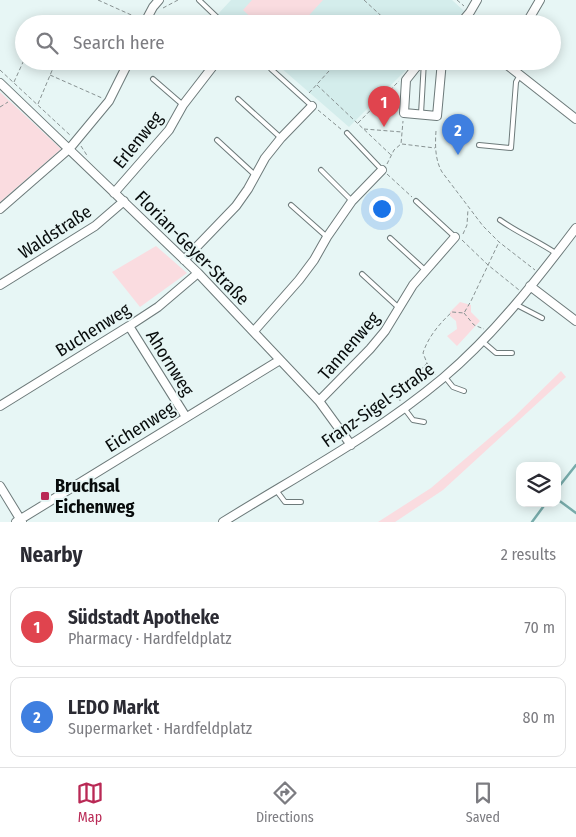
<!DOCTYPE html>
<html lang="en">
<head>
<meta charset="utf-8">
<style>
  :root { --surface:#fff; --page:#f2f2f3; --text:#2b2b33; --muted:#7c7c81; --line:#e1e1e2; --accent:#b92955 }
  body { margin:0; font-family:"Fira Sans Condensed",sans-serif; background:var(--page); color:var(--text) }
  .controls { position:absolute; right:15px; bottom:15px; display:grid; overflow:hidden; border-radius:10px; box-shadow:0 2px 12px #0003 }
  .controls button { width:45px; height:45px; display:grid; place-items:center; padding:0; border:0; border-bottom:1px solid var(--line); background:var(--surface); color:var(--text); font:25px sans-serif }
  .you { position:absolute; left:381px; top:208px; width:18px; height:18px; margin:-12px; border:4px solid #fff; border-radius:50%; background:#1a73e8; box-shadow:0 0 0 8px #1a73e833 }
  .badge { display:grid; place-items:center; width:32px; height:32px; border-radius:50%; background:var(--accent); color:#fff; font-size:16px; font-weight:700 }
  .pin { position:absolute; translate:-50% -41px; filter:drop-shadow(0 1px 2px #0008) }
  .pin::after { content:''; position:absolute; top:26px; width:18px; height:15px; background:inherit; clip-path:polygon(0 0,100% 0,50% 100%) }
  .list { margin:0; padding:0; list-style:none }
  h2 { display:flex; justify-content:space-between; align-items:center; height:65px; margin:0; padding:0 20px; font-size:21px }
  h2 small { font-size:16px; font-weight:400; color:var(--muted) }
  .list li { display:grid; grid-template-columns:32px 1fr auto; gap:15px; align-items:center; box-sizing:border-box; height:80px; margin:0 10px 10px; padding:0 10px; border:1px solid var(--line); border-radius:10px }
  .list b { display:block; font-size:19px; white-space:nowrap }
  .list p { margin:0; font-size:16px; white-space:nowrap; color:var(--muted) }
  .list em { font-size:16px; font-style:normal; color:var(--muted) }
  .icon { flex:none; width:28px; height:28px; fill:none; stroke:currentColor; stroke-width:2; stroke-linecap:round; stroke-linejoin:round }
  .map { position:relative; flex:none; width:576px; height:522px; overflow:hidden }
  .search { position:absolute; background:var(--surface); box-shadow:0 2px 12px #0003; left:15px; right:15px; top:15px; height:55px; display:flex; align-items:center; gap:12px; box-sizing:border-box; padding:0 18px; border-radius:28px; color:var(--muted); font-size:19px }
  .sheet { height:245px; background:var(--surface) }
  nav { display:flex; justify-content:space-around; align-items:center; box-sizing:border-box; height:70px; border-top:1px solid var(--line); background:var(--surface); font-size:14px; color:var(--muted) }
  nav a { display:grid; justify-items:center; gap:2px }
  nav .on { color:var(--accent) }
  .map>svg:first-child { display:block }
  .built { fill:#d4edec }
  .green { fill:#fadce0 }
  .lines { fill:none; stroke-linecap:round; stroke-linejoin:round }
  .stream { stroke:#77abaa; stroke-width:2.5 }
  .lane-casing { stroke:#6d7a7a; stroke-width:6 }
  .street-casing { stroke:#6d7a7a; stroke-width:10 }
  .path { stroke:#889292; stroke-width:1; stroke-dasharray:4 2.5; stroke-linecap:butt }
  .lane { stroke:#fff; stroke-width:4 }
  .street { stroke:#fff; stroke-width:8 }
  .poi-dot { fill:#b92955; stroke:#e7f6f5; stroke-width:2 }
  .labels { text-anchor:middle; stroke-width:4; stroke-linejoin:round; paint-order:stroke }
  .street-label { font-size:18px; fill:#080c0c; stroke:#e7f6f5 }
  .poi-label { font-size:18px; font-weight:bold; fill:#080c0c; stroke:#e7f6f5; text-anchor:start }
</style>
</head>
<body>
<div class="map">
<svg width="576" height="522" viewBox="0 0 576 522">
  <rect width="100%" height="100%" fill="#e7f6f5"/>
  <path class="built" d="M231 0H452L464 11 452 24H230L218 14Z
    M273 61H415L349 127Z"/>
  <path class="green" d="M252 0H323L301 24H258L243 10Z
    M0 92 61 149 0 202Z
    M156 246 187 273 140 307 112 272Z
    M460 302 471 305V312L480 321 457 346 447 336 457 329 456 321 450 316V312Z
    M561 371 566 377 443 490 395 522H378L431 488 514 417Z"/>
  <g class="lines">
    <path class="stream" d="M557 489 576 465
      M557 499 576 513
      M532 522 546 503"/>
    <g class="lane-casing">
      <path id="lane" d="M199 0 224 24
        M201 61 210 69
        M271 69 312 106
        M153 79 183 105
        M238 99 281 138
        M421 114 424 61
        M347 133 382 170
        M217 140 255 175
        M479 145 511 148 516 82 520 75
        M321 170 352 201
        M416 201 455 237
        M291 205 327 237
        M500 220C518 233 538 241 557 254
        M390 238 426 271
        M362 274 399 308
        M515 304 542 318
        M482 341 496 353H512
        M445 377 453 387 464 391
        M404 408 413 420 424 422
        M276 490 285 502H301"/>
    </g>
    <g class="street-casing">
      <path id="street" d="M144 24 153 7 159 0
        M460 24 470 12 477 0
        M526 24 540 0
        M421 61 406 80 404 113 437 116 442 61
        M502 61 576 119
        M0 83 198 273 319 401 351 445
        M114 193 169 130 183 105 217 61
        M0 209 70 148 109 101 129 61
        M184 260 236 206 248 189 265 158 281 138 312 106
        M0 285 95 226 124 201
        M530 286 576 321
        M129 326 186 417
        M254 331 299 280 314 260 327 237 352 201 382 170
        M319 401 370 349 385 331 413 285 455 237
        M0 406 129 326 158 307 198 273
        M0 486 22 522
        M16 522 280 360
        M223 522C297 476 375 435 443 378 493 336 536 281 576 228"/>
    </g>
    <path class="path" d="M98 0 138 18
      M364 0 390 24
      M457 0 464 6
      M163 8 178 0
      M99 61 116 69
      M263 61 267 65
      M0 70 71 136
      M50 75 102 98
      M14 82 24 60
      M317 85 391 155
      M309 93 329 71
      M38 104 56 61
      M0 107 8 102
      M318 110 342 130
      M358 123 399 81
      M364 129 402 132
      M436 131C435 145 435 160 442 172L483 226 499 242 535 270
      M402 144 435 148
      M81 146 88 157
      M387 164 394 150 401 144 403 121
      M387 174 412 197
      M463 234 467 225 468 209
      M462 240 488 265 519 290
      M464 313 474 325 484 329
      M427 363 435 375
      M400 401 399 394 427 363 423 353C428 337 440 323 452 312L464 313 471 301 499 242"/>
    <use href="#lane" class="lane"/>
    <use href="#street" class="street"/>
  </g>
  <rect class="poi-dot" x="40" y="491" width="10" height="10" rx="2.5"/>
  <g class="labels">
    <g class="street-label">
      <text transform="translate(138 140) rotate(-51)" y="6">Erlenweg</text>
      <text transform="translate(55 232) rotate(-33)" y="6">Waldstraße</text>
      <text transform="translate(192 248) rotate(45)" y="6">Florian-Geyer-Straße</text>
      <text transform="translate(93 330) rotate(-32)" y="6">Buchenweg</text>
      <text transform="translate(349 346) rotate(-49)" y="6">Tannenweg</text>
      <text transform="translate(170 363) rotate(58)" y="6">Ahornweg</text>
      <text transform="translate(378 405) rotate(-35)" y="6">Franz-Sigel-Straße</text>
      <text transform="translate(140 427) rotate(-32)" y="6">Eichenweg</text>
    </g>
    <g class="poi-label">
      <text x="55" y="492">Bruchsal<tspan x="55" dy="21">Eichenweg</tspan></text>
    </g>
  </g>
</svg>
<div class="controls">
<button><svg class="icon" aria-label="layers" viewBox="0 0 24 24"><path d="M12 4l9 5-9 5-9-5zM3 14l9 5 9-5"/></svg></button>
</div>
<div class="you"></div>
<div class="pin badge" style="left:384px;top:127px;background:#e0444e">1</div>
<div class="pin badge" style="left:458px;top:155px;background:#3f7fe0">2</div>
<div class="search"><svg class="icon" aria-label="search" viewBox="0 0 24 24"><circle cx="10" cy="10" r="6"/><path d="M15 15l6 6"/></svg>Search here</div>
</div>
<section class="sheet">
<h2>Nearby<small>2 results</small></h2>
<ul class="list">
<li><span class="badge" style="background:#e0444e">1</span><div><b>Südstadt Apotheke</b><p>Pharmacy · Hardfeldplatz</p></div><em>70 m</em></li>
<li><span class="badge" style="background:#3f7fe0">2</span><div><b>LEDO Markt</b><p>Supermarket · Hardfeldplatz</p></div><em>80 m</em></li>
</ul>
</section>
<nav>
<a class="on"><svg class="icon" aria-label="map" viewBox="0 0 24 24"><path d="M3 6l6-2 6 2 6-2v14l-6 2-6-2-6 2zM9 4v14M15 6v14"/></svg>Map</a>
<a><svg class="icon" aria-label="directions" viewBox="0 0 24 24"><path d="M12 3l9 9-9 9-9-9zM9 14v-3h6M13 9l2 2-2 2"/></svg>Directions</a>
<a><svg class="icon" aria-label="saved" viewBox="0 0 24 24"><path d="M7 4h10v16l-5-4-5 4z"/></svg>Saved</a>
</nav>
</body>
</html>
